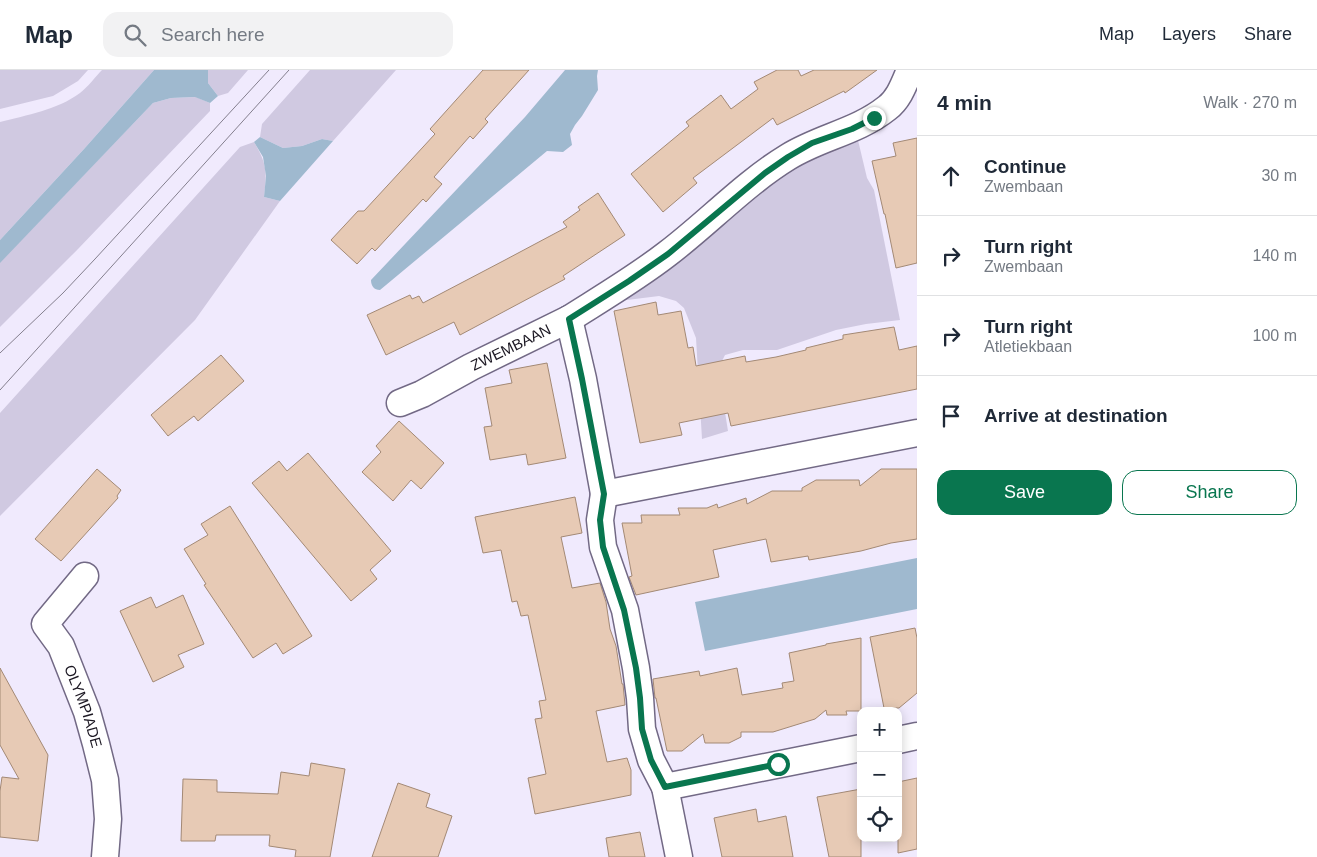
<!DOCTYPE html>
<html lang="en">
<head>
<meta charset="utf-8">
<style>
  :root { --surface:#fff; --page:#f2f2f3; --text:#1f2937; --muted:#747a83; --line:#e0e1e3; --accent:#09764f }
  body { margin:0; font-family:Helvetica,sans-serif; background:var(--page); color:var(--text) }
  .controls { position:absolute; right:15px; bottom:15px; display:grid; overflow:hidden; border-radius:10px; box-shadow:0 2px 12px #0003 }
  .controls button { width:45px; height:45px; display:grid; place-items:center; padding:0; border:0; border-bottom:1px solid var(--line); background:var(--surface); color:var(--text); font:25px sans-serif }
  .stop { position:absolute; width:15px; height:15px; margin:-11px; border:4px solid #09764f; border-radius:50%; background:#fff }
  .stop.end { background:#09764f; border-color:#fff; box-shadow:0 1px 5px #0008 }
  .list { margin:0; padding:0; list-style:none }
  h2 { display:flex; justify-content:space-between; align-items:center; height:65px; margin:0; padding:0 20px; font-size:21px }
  h2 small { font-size:16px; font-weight:400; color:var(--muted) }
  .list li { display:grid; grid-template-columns:32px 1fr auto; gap:15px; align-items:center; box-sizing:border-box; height:80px; padding:0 20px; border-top:1px solid var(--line) }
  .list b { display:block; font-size:19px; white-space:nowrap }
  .list p { margin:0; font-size:16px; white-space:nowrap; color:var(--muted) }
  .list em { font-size:16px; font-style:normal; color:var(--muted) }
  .actions { display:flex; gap:10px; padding:15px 20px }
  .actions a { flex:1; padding:11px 0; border:1px solid var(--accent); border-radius:15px; text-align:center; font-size:18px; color:var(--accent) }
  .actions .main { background:var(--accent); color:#fff }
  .icon { flex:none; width:28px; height:28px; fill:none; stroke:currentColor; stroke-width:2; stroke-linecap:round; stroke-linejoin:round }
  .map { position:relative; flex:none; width:917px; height:787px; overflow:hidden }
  header { display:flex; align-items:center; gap:30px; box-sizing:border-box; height:70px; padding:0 25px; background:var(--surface); border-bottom:1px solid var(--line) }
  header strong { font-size:24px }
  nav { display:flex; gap:28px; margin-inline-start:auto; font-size:18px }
  .search { width:350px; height:45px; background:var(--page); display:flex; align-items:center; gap:12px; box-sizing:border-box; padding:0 18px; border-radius:15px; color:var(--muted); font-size:19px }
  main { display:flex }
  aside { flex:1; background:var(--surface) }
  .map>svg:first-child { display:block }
  .green { fill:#d0c9e1 }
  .water { fill:#9fb9cf }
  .building { fill:#e7cab5; stroke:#a38975 }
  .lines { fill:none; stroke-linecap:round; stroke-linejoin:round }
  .minor-casing { stroke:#726985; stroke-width:29 }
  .minor { stroke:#fff; stroke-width:26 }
  .tram { stroke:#847f8e; stroke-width:1 }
  .route { stroke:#09764f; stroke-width:6 }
  .labels { text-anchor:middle; stroke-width:4; stroke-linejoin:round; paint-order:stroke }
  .street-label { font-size:15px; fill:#1b1722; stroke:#fff }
</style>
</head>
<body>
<header>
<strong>Map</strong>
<div class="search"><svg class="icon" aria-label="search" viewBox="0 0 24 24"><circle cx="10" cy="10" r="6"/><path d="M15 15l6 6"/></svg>Search here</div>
<nav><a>Map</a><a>Layers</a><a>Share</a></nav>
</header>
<main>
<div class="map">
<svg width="917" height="787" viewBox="0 0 917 787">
  <rect width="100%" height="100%" fill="#f0eafd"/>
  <path class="green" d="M0 0H88L78 11 53 26 0 39Z
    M102 0H154L84 79 0 170V52C27 45 57 40 80 23 88 17 95 7 102 0Z
    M208 0H248L228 23 218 26 208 13Z
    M310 0H396L333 71 322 69 302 76 283 78 260 67 262 54Z
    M196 27 210 33V41L78 179 0 257V192L153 33 171 28Z
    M857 66 867 108 874 120 900 250 866 254 836 260 777 280H743L725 285 718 299 728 361 702 369 696 268 684 238 676 231 659 226 611 232 808 87Z
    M254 72C267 94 267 101 264 127L280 131 195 250 0 446V343L240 77Z"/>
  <path class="water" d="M154 0H208V13L218 26 210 33 195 27 171 28 153 33 0 193V170L84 79Z
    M565 0H598L597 6 598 20 582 46 575 55 570 64 572 75 563 82 547 81 380 220C374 220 371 216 371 210L525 47Z
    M260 67 283 78 302 76 322 69 333 71 280 131 264 127 266 106 263 87 254 72Z
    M917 488V539L705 581 695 532Z"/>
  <path class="building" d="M483 0H529L485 49 488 52 473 69 470 66 434 107 442 114 426 132 423 129 375 181 372 178 357 194 331 170 358 141H364L435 64 430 59Z
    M777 0H798L801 6 814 0H877L845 23 844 21 777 55 773 48 693 108 697 113 663 142 631 104 689 56 686 52 721 25 731 39 758 19 754 12Z
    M917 68V193L896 198 885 144H884L872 91 896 86 893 73Z
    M598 123 625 165 563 206 565 209 460 265 454 252 386 285 367 245 410 225 412 229 419 226 423 233 505 190 567 157 563 152 580 140 578 137Z
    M656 232 658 245 681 241 688 278 693 277 696 296 745 286 746 292 776 287 806 280V278L843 269V265L894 257 899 280 917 276V319L731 356 728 343 679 353 682 365 640 373 614 241Z
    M221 285 244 311 198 351 194 346 168 366 151 345Z
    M547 293 566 388 528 395 526 384 490 390 484 357 492 356 485 318 512 313 509 300Z
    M399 351 444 393 421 419 411 410 393 431 362 402 381 382 376 376Z
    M308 383 391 481 370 500 377 509 351 531 252 413 279 391 287 401Z
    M97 399 121 420 117 426 118 428 61 491 35 469Z
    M881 399H917V469L891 473 861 481 809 490 808 486 771 492 766 469 736 475 713 480 719 507 636 525 629 507 632 506 622 453H642L641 445H680L678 438H707L717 434 718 438 746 428 747 434 772 421H802V418L816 410H859L860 416Z
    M575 427 582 463 561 467 572 518 600 513 606 532 610 559 616 576 622 614H623L625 635 596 641 607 692 627 688 631 700V725L535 744 528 708 546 704 535 649 542 648 539 631 546 630 528 545 521 546 517 531 512 532 501 480 483 483 475 447Z
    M230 436 312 566 283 584 276 573 253 588 204 515 206 514 184 479 208 465 201 454Z
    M183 525 204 574 178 585 184 597 153 612 120 541 151 527 156 538Z
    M915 558 917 568V623L899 638H884L870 567Z
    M861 568V641H846L847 645H827L826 640 815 649 773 662H741V667L729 673H705L703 664 682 681H667L656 628H655L653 609 699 601 700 606 737 598 742 625 783 618 782 613 794 611 789 583 826 575V574Z
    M0 598 48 685 38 771 0 767V721L2 707 19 709 0 675Z
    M311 693 345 699 330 787H295L296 780 269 776 270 765H216L215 771H181L183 709 217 710V722L278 724 281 702 309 706Z
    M917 708V779L898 783V712Z
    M398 713 430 724 426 737 452 746 438 787H372Z
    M861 719V787H829L817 727Z
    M756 739 758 752 786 746 793 787H722L714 748Z
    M640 762 645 787H609L606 768Z"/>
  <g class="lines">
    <g class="minor-casing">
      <g id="minor">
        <path d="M569 249C602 228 636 208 667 184 708 153 744 114 788 87 820 67 857 62 887 38 899 29 904 14 910 0"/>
        <path id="s1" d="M400 333 422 324 471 297 569 249 583 309 604 424 917 363"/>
        <path d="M604 424 600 450 603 477 625 540 636 598 640 628 642 659 651 690 665 717"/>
        <path id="s2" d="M85 506 45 554 61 576 87 642 96 674 105 710 108 749 105 787"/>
        <path d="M898 670 917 666"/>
        <path d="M679 787 665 717 861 678"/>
      </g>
    </g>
    <use href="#minor" class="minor"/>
    <path class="tram" d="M0 283 63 223 95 189 269 0
      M0 320 289 0"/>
  </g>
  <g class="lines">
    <path class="route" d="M778 694 665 717 651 690 642 659 640 628 636 598 624 540 603 477 600 450 604 424 582 309 569 249 629 211 668 184 765 103 788 87 812 73 852 59 874 48"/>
  </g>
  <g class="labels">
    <g class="street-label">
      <text dy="5" stroke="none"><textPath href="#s1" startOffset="124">ZWEMBAAN</textPath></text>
      <text dy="5" stroke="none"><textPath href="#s2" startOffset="154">OLYMPIADE</textPath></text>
    </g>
  </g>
</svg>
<div class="controls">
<button>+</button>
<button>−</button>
<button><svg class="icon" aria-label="locate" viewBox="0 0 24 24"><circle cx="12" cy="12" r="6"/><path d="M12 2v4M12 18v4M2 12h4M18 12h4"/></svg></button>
</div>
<div class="stop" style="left:778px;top:694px"></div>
<div class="stop end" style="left:874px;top:48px"></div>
</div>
<aside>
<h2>4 min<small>Walk · 270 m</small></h2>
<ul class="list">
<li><svg class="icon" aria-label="ahead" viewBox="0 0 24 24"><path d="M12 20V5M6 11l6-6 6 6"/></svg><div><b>Continue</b><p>Zwembaan</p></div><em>30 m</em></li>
<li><svg class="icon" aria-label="right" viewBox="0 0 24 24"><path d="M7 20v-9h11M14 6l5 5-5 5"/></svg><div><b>Turn right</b><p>Zwembaan</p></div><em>140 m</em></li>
<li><svg class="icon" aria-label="right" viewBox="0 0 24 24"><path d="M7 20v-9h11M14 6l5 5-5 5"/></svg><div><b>Turn right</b><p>Atletiekbaan</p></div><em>100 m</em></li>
<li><svg class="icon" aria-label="arrive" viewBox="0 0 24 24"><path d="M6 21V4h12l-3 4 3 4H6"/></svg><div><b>Arrive at destination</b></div></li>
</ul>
<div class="actions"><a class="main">Save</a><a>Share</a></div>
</aside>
</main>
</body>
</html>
